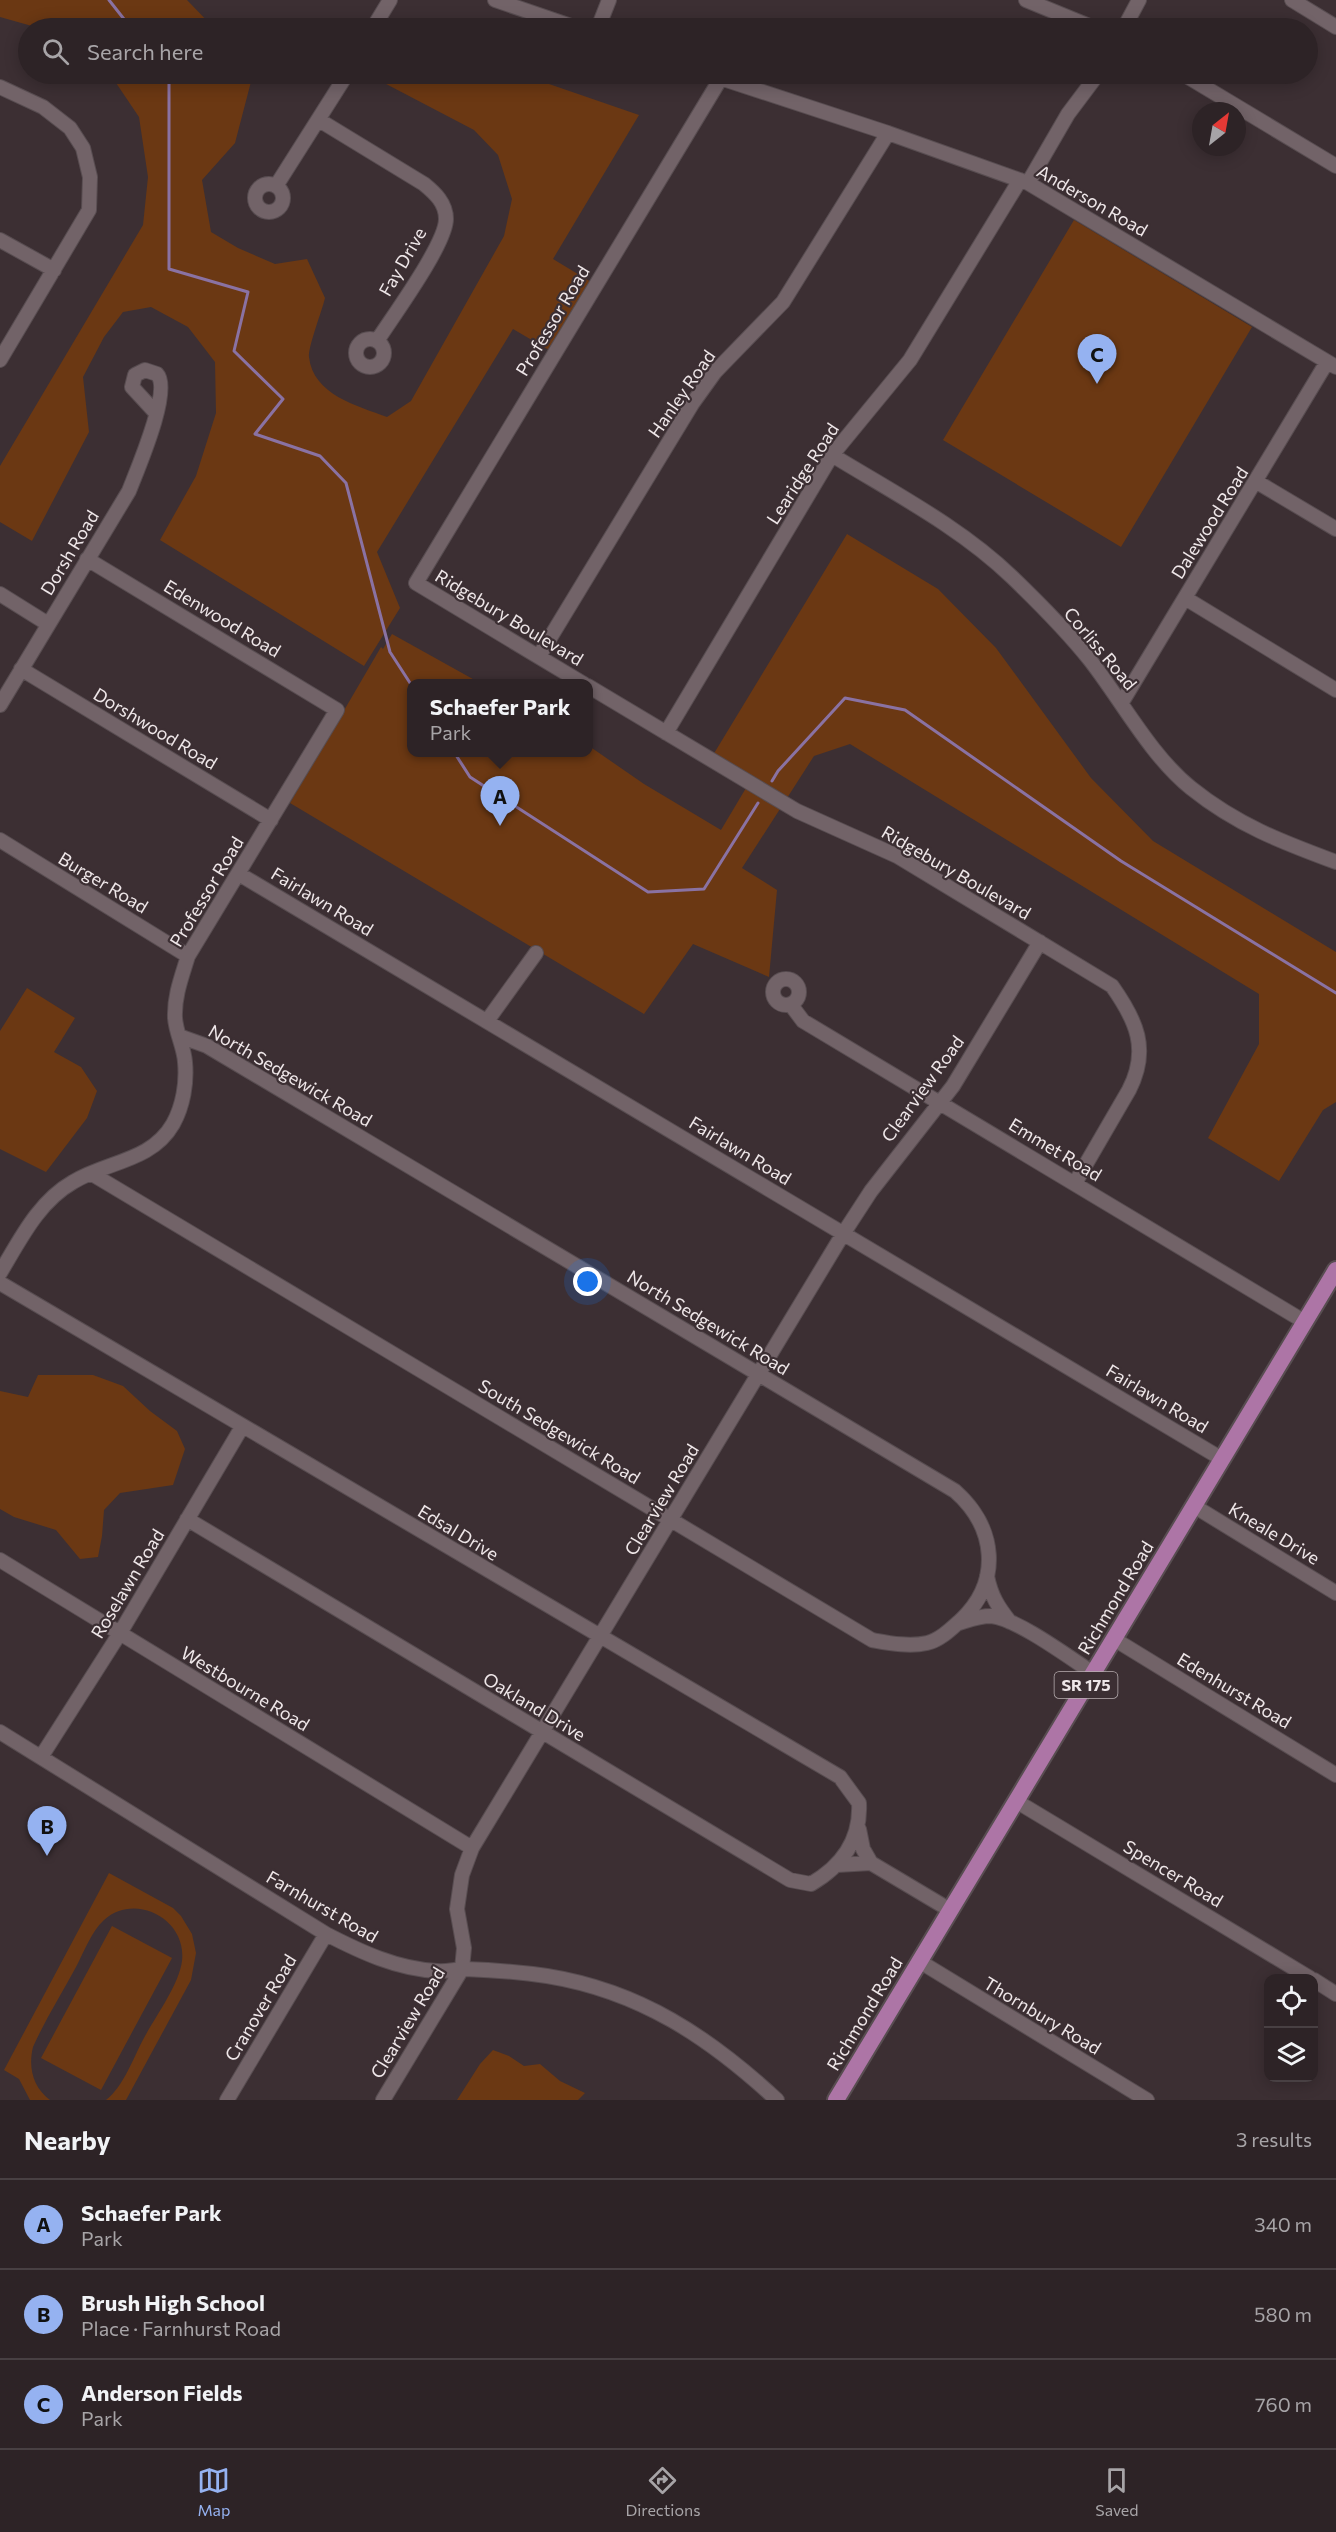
<!DOCTYPE html>
<html lang="en">
<head>
<meta charset="utf-8">
<style>
  :root { --surface:#2d2326; --page:#392f32; --text:#f1f3f6; --muted:#a7a4a7; --line:#484043; --accent:#95b2f1 }
  body { margin:0; font-family:Commissioner,sans-serif; background:var(--page); color:var(--text) }
  .controls { position:absolute; right:18px; bottom:18px; display:grid; overflow:hidden; border-radius:12px; box-shadow:0 3px 15px #0003 }
  .controls button { width:54px; height:54px; display:grid; place-items:center; padding:0; border:0; border-bottom:2px solid var(--line); background:var(--surface); color:var(--text); font:30px sans-serif }
  .compass { position:absolute; left:1192px; top:102px; width:54px; height:54px; border-radius:50%; background:var(--surface); box-shadow:0 3px 15px #0003; rotate:31deg }
  .you { position:absolute; left:588px; top:1282px; width:21px; height:21px; margin:-15px; border:4px solid #fff; border-radius:50%; background:#1a73e8; box-shadow:0 0 0 9px #1a73e833 }
  .badge { display:grid; place-items:center; width:39px; height:39px; border-radius:50%; background:var(--accent); color:#111; font-size:20px; font-weight:700 }
  .pin { position:absolute; translate:-50% -50px; filter:drop-shadow(0 2px 3px #0008) }
  .pin::after { content:''; position:absolute; top:32px; width:21px; height:18px; background:inherit; clip-path:polygon(0 0,100% 0,50% 100%) }
  .popup { position:absolute; left:407px; top:679px; width:186px; height:78px; box-sizing:border-box; display:grid; place-content:center; border-radius:12px; background:var(--surface); filter:drop-shadow(0 2px 4px #0005); font-size:20px; white-space:nowrap; color:var(--muted) }
  .popup b { font-size:22px; color:var(--text) }
  .popup::after { content:''; position:absolute; left:50%; top:100%; margin-left:-12px; border:12px solid transparent; border-top-color:var(--surface) }
  .list { margin:0; padding:0; list-style:none }
  h2 { display:flex; justify-content:space-between; align-items:center; height:78px; margin:0; padding:0 24px; font-size:26px }
  h2 small { font-size:20px; font-weight:400; color:var(--muted) }
  .list li { display:grid; grid-template-columns:39px 1fr auto; gap:18px; align-items:center; box-sizing:border-box; height:90px; padding:0 24px; border-top:2px solid var(--line) }
  .list b { display:block; font-size:22px; white-space:nowrap }
  .list p { margin:0; font-size:20px; white-space:nowrap; color:var(--muted) }
  .list em { font-size:20px; font-style:normal; color:var(--muted) }
  .icon { flex:none; width:33px; height:33px; fill:none; stroke:currentColor; stroke-width:2; stroke-linecap:round; stroke-linejoin:round }
  .map { position:relative; flex:none; width:1336px; height:2100px; overflow:hidden }
  .search { position:absolute; background:var(--surface); box-shadow:0 3px 15px #0003; left:18px; right:18px; top:18px; height:66px; display:flex; align-items:center; gap:15px; box-sizing:border-box; padding:0 21px; border-radius:33px; color:var(--muted); font-size:22px }
  .sheet { height:348px; background:var(--surface) }
  nav { display:flex; justify-content:space-around; align-items:center; box-sizing:border-box; height:84px; border-top:2px solid var(--line); background:var(--surface); font-size:16px; color:var(--muted) }
  nav a { display:grid; justify-items:center; gap:3px }
  nav .on { color:var(--accent) }
  .map>svg:first-child { display:block }
  .green { fill:#6b3813 }
  .lines { fill:none; stroke-linecap:round; stroke-linejoin:round }
  .stream { stroke:#8a72a3; stroke-width:3 }
  .minor-casing { stroke:#584d51; stroke-width:16 }
  .major-casing { stroke:#584d51; stroke-width:20 }
  .minor { stroke:#726368; stroke-width:14 }
  .major { stroke:#ad75a6; stroke-width:16 }
  .labels { text-anchor:middle; stroke-width:4.5; stroke-linejoin:round; paint-order:stroke }
  .shield { fill:#3c2f33; stroke:#b9b0b2; stroke-width:1.5 }
  .shield-label { font-size:16px; font-weight:bold; fill:#efe7e9 }
  .street-label { font-size:18px; fill:#efe7e9; stroke:#3c2f33 }
</style>
</head>
<body>
<div class="map">
<svg width="1336" height="2100" viewBox="0 0 1336 2100">
  <rect width="100%" height="100%" fill="#3c2f33"/>
  <path class="green" d="M0 0H187L214 28H39L0 17Z
    M110 74H253L235 143 202 180 211 232 238 248 275 264 307 259 325 298C322 311 308 347 309 357 313 395 358 406 387 417L411 401 504 236 512 199 498 155 474 130 367 74H520L639 115 553 259 596 285 554 353 513 329 377 552 400 608 364 666 160 540 196 476 216 413 215 362 188 327 151 307 123 312 104 337 83 377 89 432 32 541 0 522V466L143 225 148 177 139 117Z
    M1074 220 1252 327 1121 547 943 440Z
    M847 534 938 589 996 648 1091 778 1153 841 1336 952V1102L1323 1110 1279 1181 1208 1138 1259 1044V994L850 744 814 756 742 868 777 890 769 977 693 944 644 1014 290 803 381 647 383 649 392 634 480 683 412 684V752H588L589 746 644 784 721 830 749 783 710 760Z
    M27 988 75 1018 54 1052 81 1067 97 1091 87 1118 46 1172 0 1149V1031Z
    M38 1375H93L123 1386 150 1411 177 1431 185 1449 173 1485 120 1493 104 1510 102 1536 98 1557 80 1559 56 1530 14 1517 0 1509V1391L28 1397Z
    M109 1873 173 1908 181 1916 192 1934 196 1953 191 1980 126 2100H106C124 2086 133 2058 144 2038 155 2017 179 1985 182 1961 187 1919 135 1892 104 1920 91 1932 84 1952 76 1967 62 1993 45 2020 33 2047 28 2068 33 2087 50 2100H30L19 2079 4 2070Z
    M112 1926 172 1958 101 2090 41 2058Z
    M493 2050 509 2056 524 2066 540 2064 560 2081 585 2093 578 2100H457L480 2064Z"/>
  <g class="lines">
    <path class="stream" d="M109 0 131 28
      M165 74 169 79V269L248 292 234 351 283 399 255 434 320 456 346 483 390 652 412 686
      M454 752 470 777 648 892 704 889 758 803
      M772 781 778 771 845 698 905 710 1121 861 1336 993"/>
    <g class="minor-casing">
      <path id="minor" d="M495 0 577 28
        M1026 0 1094 28
        M1292 0 1336 27
        M373 28 390 0
        M598 28 609 0
        M1124 28 1139 0
        M708 74 888 133 1028 183 1336 367
        M1183 74 1336 166
        M0 87 43 107 70 128 83 148 90 177 89 210 0 360
        M319 120 424 184C435 193 446 203 446 219 446 244 393 316 377 341
        M1028 183 1068 114 1098 74
        M255 198a14 14 0 1 1 28 0a14 14 0 1 1-28 0Z
        M276 186 347 74
        M0 240 54 270
        M356 353a14 14 0 1 1 28 0a14 14 0 1 1-28 0Z
        M832 455C894 493 960 527 1012 577 1039 603 1067 631 1090 660 1122 701 1151 756 1191 788 1237 825 1282 842 1336 862
        M1257 482 1336 529
        M0 594 48 624
        M1185 598 1336 690
        M539 656 692 404 715 372 783 302 888 133
        M21 669 271 820
        M584 684 416 583 721 78
        M588 686 797 811 897 856 1112 986C1136 1020 1150 1049 1129 1090L1075 1183
        M1122 702 1327 362
        M0 705 129 491C137 470 172 390 157 374L145 370 135 375 132 387 156 413
        M666 733 832 455 910 360 1020 180
        M0 840 188 956
        M239 874 1222 1459
        M773 992a13 13 0 1 1 26 0a13 13 0 1 1-26 0Z
        M791 1005 803 1021 1305 1322
        M487 1021 536 953
        M92 1174 872 1640C889 1643 909 1647 927 1643 940 1640 951 1629 961 1620 1002 1581 996 1527 955 1491L207 1046 179 1036
        M0 1273C20 1240 38 1202 73 1182 107 1161 151 1162 173 1124 183 1106 187 1083 185 1062 184 1047 176 1033 175 1018 174 996 182 976 188 956L337 710 87 559
        M0 1283 840 1777 859 1803C861 1839 842 1866 811 1884L790 1880 187 1519
        M1194 1506 1336 1593
        M0 1560 472 1848
        M987 1576C991 1596 998 1607 1010 1622
        M959 1623C969 1620 979 1616 991 1616 1016 1618 1070 1658 1093 1673
        M1114 1639 1336 1775
        M0 1732 326 1934C361 1952 397 1969 437 1971 446 1972 456 1969 465 1969 492 1970 520 1972 547 1976 640 1991 709 2037 777 2100
        M41 1757 120 1633 242 1427
        M1016 1801 1310 1978
        M859 1829 863 1849 871 1863
        M837 1865 871 1863 950 1910
        M919 1961 1147 2100
        M1314 1980 1336 1994
        M227 2100 326 1934
        M383 2100 462 1969 464 1948 457 1909 462 1875 472 1848 843 1234 871 1191 953 1086 1040 942"/>
    </g>
    <g class="major-casing">
      <path id="major" d="M836 2100 1336 1270"/>
    </g>
    <use href="#minor" class="minor"/>
    <use href="#major" class="major"/>
  </g>
  <g class="labels">
    <rect class="shield" x="1054.5" y="1672" width="63" height="26" rx="4.5"/>
    <g class="shield-label">
      <text x="1086" y="1691">SR 175</text>
    </g>
    <g class="street-label">
      <text transform="translate(1092 201) rotate(30)" y="6">Anderson Road</text>
      <text transform="translate(403 262) rotate(-60)" y="6">Fay Drive</text>
      <text transform="translate(553 321) rotate(-59)" y="6">Professor Road</text>
      <text transform="translate(682 394) rotate(-55)" y="6">Hanley Road</text>
      <text transform="translate(803 474) rotate(-57)" y="6">Learidge Road</text>
      <text transform="translate(1210 523) rotate(-58)" y="6">Dalewood Road</text>
      <text transform="translate(70 553) rotate(-59)" y="6">Dorsh Road</text>
      <text transform="translate(509 618) rotate(31)" y="6">Ridgebury Boulevard</text>
      <text transform="translate(222 619) rotate(31)" y="6">Edenwood Road</text>
      <text transform="translate(1100 649) rotate(50)" y="6">Corliss Road</text>
      <text transform="translate(155 729) rotate(31)" y="6">Dorshwood Road</text>
      <text transform="translate(956 873) rotate(30)" y="6">Ridgebury Boulevard</text>
      <text transform="translate(103 883) rotate(31)" y="6">Burger Road</text>
      <text transform="translate(207 892) rotate(-59)" y="6">Professor Road</text>
      <text transform="translate(322 902) rotate(31)" y="6">Fairlawn Road</text>
      <text transform="translate(290 1076) rotate(30)" y="6">North Sedgewick Road</text>
      <text transform="translate(923 1089) rotate(-54)" y="6">Clearview Road</text>
      <text transform="translate(1055 1150) rotate(31)" y="6">Emmet Road</text>
      <text transform="translate(740 1151) rotate(31)" y="6">Fairlawn Road</text>
      <text transform="translate(708 1323) rotate(31)" y="6">North Sedgewick Road</text>
      <text transform="translate(1157 1399) rotate(31)" y="6">Fairlawn Road</text>
      <text transform="translate(559 1432) rotate(31)" y="6">South Sedgewick Road</text>
      <text transform="translate(662 1500) rotate(-59)" y="6">Clearview Road</text>
      <text transform="translate(458 1533) rotate(31)" y="6">Edsal Drive</text>
      <text transform="translate(1274 1534) rotate(31)" y="6">Kneale Drive</text>
      <text transform="translate(128 1584) rotate(-59)" y="6">Roselawn Road</text>
      <text transform="translate(1116 1598) rotate(-59)" y="6">Richmond Road</text>
      <text transform="translate(245 1689) rotate(31)" y="6">Westbourne Road</text>
      <text transform="translate(1234 1691) rotate(31)" y="6">Edenhurst Road</text>
      <text transform="translate(534 1707) rotate(31)" y="6">Oakland Drive</text>
      <text transform="translate(1173 1874) rotate(31)" y="6">Spencer Road</text>
      <text transform="translate(322 1907) rotate(30)" y="6">Farnhurst Road</text>
      <text transform="translate(261 2008) rotate(-59)" y="6">Cranover Road</text>
      <text transform="translate(865 2014) rotate(-59)" y="6">Richmond Road</text>
      <text transform="translate(1042 2016) rotate(31)" y="6">Thornbury Road</text>
      <text transform="translate(408 2023) rotate(-59)" y="6">Clearview Road</text>
    </g>
  </g>
</svg>
<div class="controls">
<button><svg class="icon" aria-label="locate" viewBox="0 0 24 24"><circle cx="12" cy="12" r="6"/><path d="M12 2v4M12 18v4M2 12h4M18 12h4"/></svg></button>
<button><svg class="icon" aria-label="layers" viewBox="0 0 24 24"><path d="M12 4l9 5-9 5-9-5zM3 14l9 5 9-5"/></svg></button>
</div>
<svg class="compass" viewBox="-18 -18 36 36"><path d="M0-13l5 13h-10z" fill="#e53935"/><path d="M0 13l5-13h-10z" fill="#a7a4a7"/></svg>
<div class="you"></div>
<div class="pin badge" style="left:500px;top:826px">A</div>
<div class="popup"><b>Schaefer Park</b>Park</div>
<div class="pin badge" style="left:47px;top:1856px">B</div>
<div class="pin badge" style="left:1097px;top:384px">C</div>
<div class="search"><svg class="icon" aria-label="search" viewBox="0 0 24 24"><circle cx="10" cy="10" r="6"/><path d="M15 15l6 6"/></svg>Search here</div>
</div>
<section class="sheet">
<h2>Nearby<small>3 results</small></h2>
<ul class="list">
<li><span class="badge">A</span><div><b>Schaefer Park</b><p>Park</p></div><em>340 m</em></li>
<li><span class="badge">B</span><div><b>Brush High School</b><p>Place · Farnhurst Road</p></div><em>580 m</em></li>
<li><span class="badge">C</span><div><b>Anderson Fields</b><p>Park</p></div><em>760 m</em></li>
</ul>
</section>
<nav>
<a class="on"><svg class="icon" aria-label="map" viewBox="0 0 24 24"><path d="M3 6l6-2 6 2 6-2v14l-6 2-6-2-6 2zM9 4v14M15 6v14"/></svg>Map</a>
<a><svg class="icon" aria-label="directions" viewBox="0 0 24 24"><path d="M12 3l9 9-9 9-9-9zM9 14v-3h6M13 9l2 2-2 2"/></svg>Directions</a>
<a><svg class="icon" aria-label="saved" viewBox="0 0 24 24"><path d="M7 4h10v16l-5-4-5 4z"/></svg>Saved</a>
</nav>
</body>
</html>
